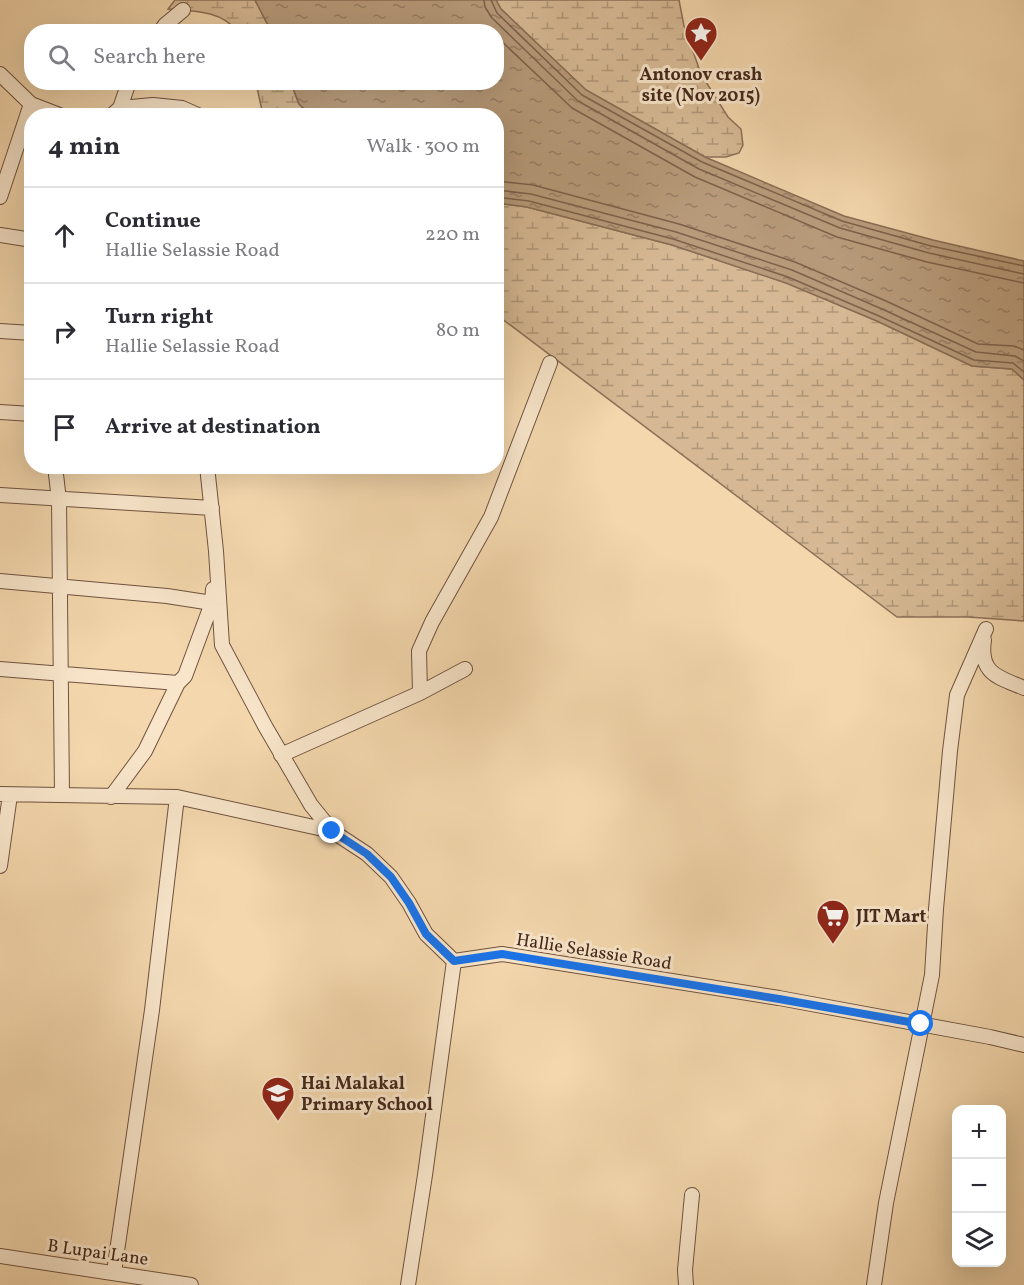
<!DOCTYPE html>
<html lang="en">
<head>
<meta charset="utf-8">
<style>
  :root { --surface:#fff; --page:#f2f2f3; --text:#2b2b33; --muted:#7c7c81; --line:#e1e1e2 }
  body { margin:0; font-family:Vollkorn,serif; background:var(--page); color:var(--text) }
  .controls { position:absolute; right:18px; bottom:18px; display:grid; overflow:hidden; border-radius:12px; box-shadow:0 6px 24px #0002 }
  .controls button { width:54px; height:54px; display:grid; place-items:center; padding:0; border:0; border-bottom:2px solid var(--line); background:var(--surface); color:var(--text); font:30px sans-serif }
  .stop { position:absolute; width:18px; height:18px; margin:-14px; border:4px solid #1a73e8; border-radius:50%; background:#fff }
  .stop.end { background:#1a73e8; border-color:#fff; box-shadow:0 2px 6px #0008 }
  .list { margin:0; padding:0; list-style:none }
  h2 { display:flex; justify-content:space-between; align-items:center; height:78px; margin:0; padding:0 24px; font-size:26px }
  h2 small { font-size:20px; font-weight:400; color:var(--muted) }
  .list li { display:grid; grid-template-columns:39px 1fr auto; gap:18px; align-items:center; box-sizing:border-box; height:96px; padding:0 24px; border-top:2px solid var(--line) }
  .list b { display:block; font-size:22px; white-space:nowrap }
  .list p { margin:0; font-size:20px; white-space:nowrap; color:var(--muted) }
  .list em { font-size:20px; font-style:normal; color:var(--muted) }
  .icon { flex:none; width:33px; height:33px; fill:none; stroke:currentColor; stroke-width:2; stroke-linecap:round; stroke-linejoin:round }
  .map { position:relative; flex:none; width:1024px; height:1285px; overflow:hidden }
  .search { position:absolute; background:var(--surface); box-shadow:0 6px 24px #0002; left:24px; top:24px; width:480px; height:66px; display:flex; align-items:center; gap:15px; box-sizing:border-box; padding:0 21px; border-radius:24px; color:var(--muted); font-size:22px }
  .panel { position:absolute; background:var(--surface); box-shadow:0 6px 24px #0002; left:24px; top:108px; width:480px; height:366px; border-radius:24px }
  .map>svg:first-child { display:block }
  .wetland { fill:url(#wetland-marsh); stroke:#8c7057; stroke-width:1.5 }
  .water { fill:url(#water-ripples); stroke:#896d54; stroke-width:1.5 }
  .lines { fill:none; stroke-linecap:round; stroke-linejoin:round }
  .shore { stroke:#7e614a; stroke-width:1.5 }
  .minor-casing { stroke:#6f533f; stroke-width:16 }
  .minor { stroke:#f8e5ca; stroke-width:14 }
  .route { stroke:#1a73e8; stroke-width:8 }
  .labels { text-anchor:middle; stroke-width:6; stroke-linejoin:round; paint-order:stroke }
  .poi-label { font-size:18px; font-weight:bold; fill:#43271a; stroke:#f8e5ca; text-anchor:start }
  .street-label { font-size:18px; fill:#43271a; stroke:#f8e5ca }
</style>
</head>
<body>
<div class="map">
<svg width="1024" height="1285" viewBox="0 0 1024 1285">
  <defs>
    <pattern id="wetland-marsh" width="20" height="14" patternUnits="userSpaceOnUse" patternTransform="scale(1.5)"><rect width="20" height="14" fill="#d6b994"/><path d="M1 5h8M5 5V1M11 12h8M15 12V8" fill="none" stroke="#af9678"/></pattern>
    <pattern id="water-ripples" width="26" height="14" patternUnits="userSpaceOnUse" patternTransform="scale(1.5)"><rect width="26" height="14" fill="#b89b7b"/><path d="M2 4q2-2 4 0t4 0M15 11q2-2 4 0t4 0" fill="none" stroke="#977e64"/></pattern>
  </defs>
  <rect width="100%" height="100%" fill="#f4d7ad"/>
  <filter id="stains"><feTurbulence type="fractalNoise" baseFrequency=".00333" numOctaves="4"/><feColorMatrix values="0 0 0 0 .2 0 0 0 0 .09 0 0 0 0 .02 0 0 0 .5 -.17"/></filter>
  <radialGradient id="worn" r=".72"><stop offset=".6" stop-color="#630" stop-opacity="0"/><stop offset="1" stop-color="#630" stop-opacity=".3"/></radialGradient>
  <path class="wetland" d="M175 0H255L271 31H237C221 10 192 11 168 9Z
    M496 0H679L684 26 701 74 728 117 741 129 743 145 739 153 726 157H705L586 90 501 9Z
    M256 83H291L299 104 311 115H263Z
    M496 203 527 207 672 245 787 283 877 321 972 366 1012 369 1024 380V621L968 617H897L497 315Z"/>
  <path class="water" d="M255 0H496L501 9 586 90 705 157 844 216 933 240 1024 261V380L1012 369 972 366 877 321 786 283 672 245 527 207 497 203 496 116 311 115 299 104 291 83 496 82V32L271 31Z"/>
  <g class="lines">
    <path class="shore" d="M484 0 485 7 492 18 578 101 699 169 840 228 929 253 1024 274
      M491 0 497 13 582 95 702 162 842 221 931 246 1024 266
      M496 36 572 108 695 177 837 237 927 262 1024 283
      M496 181 533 185 679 224 795 262 886 301 978 344 1014 346 1024 350
      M496 190 531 194 676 232 792 270 882 309 976 352 1015 356 1024 361
      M496 197 529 201 673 239 788 277 879 316 974 360 1013 363 1024 372"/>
    <g class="minor-casing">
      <path id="minor" d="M160 32 165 25 183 10
        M0 74 31 104 62 116
        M120 108 129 82
        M111 116 120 108 153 105 182 108 200 116
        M0 197 31 104
        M0 235 32 240
        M0 331 32 333
        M0 412 32 414
        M55 466 59 500 62 795
        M207 466 216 551 222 645 265 726 311 805 332 831
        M0 495 212 508
        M0 581 167 596 212 603
        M984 640C979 674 998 677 1024 688
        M0 669 178 683
        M465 669 420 693 419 651 432 622 491 517 550 363
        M281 755 420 693
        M0 794 177 797 332 831 367 854 391 877 409 903 426 934 454 961 502 954 779 998 990 1037 1024 1045
        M111 797 145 751 178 683 185 676 212 603 213 589
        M0 866 10 795
        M0 1256 191 1285
        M114 1272 152 1010 177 797
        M408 1285 425 1175 454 961
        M686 1285 685 1270 692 1195
        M874 1285 886 1203 932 975 936 909 950 751 957 695 986 629"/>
    </g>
    <use href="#minor" class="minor"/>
  </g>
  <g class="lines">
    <path class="route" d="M332 831 367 854 391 877 409 903 426 934 454 961 502 954 779 999 921 1024"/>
  </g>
  <defs>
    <g id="sight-pin" transform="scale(1.725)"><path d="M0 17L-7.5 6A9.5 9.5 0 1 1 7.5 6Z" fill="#8f2418" stroke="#f8e5ca"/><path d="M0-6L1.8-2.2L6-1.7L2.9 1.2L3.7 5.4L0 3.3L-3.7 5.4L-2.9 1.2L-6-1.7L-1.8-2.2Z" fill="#fff"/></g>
    <g id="supermarket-pin" transform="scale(1.725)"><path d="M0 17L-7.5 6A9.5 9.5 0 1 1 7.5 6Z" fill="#8f2418" stroke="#f8e5ca"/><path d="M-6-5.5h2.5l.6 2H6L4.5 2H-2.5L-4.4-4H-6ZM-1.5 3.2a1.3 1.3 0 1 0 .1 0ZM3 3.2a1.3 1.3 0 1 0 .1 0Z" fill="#fff"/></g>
    <g id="school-pin" transform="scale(1.725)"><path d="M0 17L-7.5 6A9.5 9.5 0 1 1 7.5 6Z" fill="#8f2418" stroke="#f8e5ca"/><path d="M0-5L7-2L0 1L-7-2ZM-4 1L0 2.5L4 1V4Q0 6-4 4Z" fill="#fff"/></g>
  </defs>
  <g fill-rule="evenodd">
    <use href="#sight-pin" x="701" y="33"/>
    <use href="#supermarket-pin" x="833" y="916"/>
    <use href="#school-pin" x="278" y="1093"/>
  </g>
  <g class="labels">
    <g class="poi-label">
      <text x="701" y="80" text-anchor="middle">Antonov crash<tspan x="701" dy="21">site (Nov 2015)</tspan></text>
      <text x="856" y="922">JIT Mart</text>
      <text x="301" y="1089">Hai Malakal<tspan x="301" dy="21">Primary School</tspan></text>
    </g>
    <g class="street-label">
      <text transform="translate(594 951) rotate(9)" y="6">Hallie Selassie Road</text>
      <text transform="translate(98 1252) rotate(8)" y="6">B Lupai Lane</text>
    </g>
  </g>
  <rect width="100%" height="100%" filter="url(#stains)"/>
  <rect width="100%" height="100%" fill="url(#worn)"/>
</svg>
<div class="controls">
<button>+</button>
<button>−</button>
<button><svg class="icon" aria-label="layers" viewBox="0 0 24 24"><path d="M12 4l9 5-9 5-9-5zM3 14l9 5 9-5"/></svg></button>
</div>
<div class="stop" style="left:921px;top:1024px"></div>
<div class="stop end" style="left:332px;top:831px"></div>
<div class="search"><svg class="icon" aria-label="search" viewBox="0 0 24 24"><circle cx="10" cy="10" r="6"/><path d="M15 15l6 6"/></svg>Search here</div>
<section class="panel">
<h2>4 min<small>Walk · 300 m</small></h2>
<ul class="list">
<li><svg class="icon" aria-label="ahead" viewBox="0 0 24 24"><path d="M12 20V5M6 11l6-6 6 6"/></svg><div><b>Continue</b><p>Hallie Selassie Road</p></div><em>220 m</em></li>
<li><svg class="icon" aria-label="right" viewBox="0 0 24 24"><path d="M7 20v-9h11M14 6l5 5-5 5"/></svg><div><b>Turn right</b><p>Hallie Selassie Road</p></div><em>80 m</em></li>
<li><svg class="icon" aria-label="arrive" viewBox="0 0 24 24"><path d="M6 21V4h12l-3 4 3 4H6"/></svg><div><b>Arrive at destination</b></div></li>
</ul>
</section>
</div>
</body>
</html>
